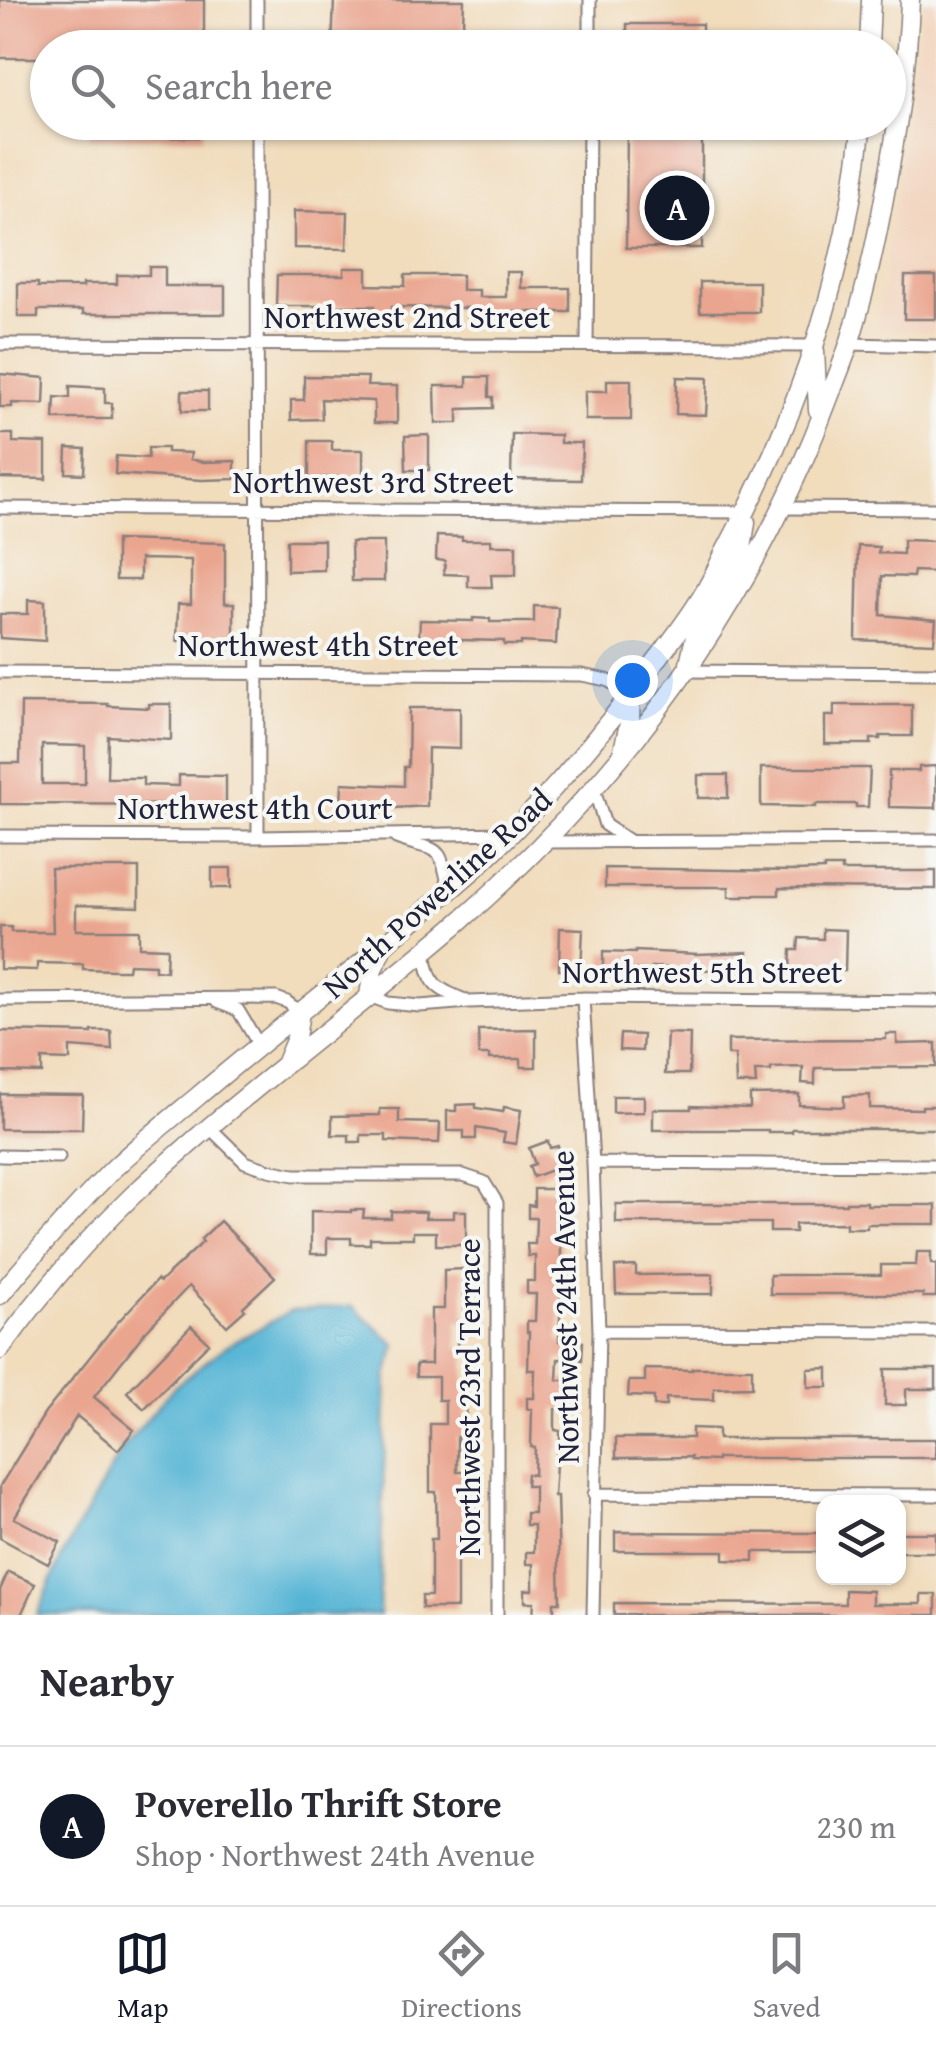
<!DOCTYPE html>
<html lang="en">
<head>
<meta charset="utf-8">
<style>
  :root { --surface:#fff; --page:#f2f2f3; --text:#2b2b33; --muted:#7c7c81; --line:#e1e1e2; --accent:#111827 }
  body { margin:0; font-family:"Gentium Book Plus",serif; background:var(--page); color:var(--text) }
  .controls { position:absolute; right:30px; bottom:30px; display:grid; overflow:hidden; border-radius:20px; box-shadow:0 2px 8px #0004 }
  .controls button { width:90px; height:90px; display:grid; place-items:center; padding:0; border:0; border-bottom:2px solid var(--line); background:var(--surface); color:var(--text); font:50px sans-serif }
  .you { position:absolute; left:632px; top:680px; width:35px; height:35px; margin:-25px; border:8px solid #fff; border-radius:50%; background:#1a73e8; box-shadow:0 0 0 15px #1a73e833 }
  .badge { display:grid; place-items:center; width:65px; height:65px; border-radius:50%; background:var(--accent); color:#fff; font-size:32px; font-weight:700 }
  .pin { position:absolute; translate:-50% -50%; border:5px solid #fff; box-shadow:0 2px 10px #0006 }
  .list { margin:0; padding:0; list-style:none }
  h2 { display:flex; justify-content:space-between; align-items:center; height:130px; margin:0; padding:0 40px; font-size:42px }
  h2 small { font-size:32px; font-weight:400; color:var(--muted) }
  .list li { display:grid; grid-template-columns:65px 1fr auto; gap:30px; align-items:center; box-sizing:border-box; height:160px; padding:0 40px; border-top:2px solid var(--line) }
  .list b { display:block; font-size:38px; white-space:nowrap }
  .list p { margin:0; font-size:32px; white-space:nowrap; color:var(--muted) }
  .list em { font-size:32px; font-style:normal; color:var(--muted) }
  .icon { flex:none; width:55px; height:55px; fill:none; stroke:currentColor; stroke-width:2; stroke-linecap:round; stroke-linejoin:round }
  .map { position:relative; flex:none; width:936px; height:1615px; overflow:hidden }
  .search { position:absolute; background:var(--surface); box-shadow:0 2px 8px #0004; left:30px; right:30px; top:30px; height:110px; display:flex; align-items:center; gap:25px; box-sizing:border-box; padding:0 35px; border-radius:55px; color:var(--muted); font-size:38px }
  .sheet { height:290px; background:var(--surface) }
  nav { display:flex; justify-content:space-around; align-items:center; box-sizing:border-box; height:140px; border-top:2px solid var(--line); background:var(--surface); font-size:28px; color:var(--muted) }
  nav a { display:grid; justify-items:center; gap:5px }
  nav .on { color:var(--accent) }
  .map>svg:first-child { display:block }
  .built { fill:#f2d4be }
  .water { fill:#56b5d5; stroke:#3c6c88; stroke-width:2.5 }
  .building { fill:#eaa58f; fill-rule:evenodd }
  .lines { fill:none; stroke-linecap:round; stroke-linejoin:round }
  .street-casing { stroke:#8a7f7c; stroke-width:15 }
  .secondary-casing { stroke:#8a7f7c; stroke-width:21 }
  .street { stroke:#fff; stroke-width:11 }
  .secondary { stroke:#fff; stroke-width:18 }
  .labels { text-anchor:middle; stroke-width:8; stroke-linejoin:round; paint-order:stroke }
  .street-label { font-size:32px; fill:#22223b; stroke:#f6f6f2 }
</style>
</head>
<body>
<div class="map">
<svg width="936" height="1615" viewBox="0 0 936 1615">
  <rect width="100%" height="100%" fill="#f6f6f2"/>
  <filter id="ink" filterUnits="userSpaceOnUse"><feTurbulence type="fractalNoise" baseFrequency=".01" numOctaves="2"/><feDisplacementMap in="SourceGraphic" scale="20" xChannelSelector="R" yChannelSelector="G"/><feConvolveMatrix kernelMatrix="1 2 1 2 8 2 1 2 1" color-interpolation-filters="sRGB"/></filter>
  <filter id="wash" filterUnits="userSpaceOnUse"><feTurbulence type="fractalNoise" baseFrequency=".0048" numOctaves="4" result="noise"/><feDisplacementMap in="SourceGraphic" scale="40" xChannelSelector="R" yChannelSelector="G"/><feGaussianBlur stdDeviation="2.25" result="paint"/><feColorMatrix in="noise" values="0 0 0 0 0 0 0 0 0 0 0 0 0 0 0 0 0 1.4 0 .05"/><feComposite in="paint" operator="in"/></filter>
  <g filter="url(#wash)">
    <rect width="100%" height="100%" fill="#f1dcbc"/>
    <path class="built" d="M923 0H936V333L877 329Z"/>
    <path class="water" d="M352 1306 396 1345 387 1376 379 1615H37L62 1556 122 1449 173 1388 223 1348 291 1311Z"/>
    <g id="blocks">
      <path class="building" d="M0 0H204V48H48V58H0Z
        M334 0H464L462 48H332Z
        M627 24H702V48H627Z
        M91 122H203V137L90 138Z
        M627 122H702V248H626Z
        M294 211 348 212 347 249 294 248Z
        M149 267H165V286H225V314H83V310H38V317H18V283H38V287H83V284H117V275H149Z
        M344 268H367V285L405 286V275H462V290H479V297H506V272H521V288H570V312H491V318H468V308L392 307V314H375V306H276L277 275H344Z
        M905 276H936V319H904Z
        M700 282H759V312H700Z
        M0 374 45 378 44 404 12 403V407H0Z
        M304 376 368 377 367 386H397V423H374V401L321 399 322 419 291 420V400H304Z
        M467 377H489V397H493V408L458 409V423H436L435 386H467Z
        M677 377 708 378 706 415 676 414Z
        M607 380H631V420H585V391H607Z
        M70 386 105 388V403H112V419H54L55 397 70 398Z
        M182 391H208V411H182Z
        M0 434H13V442L46 443V479L0 478Z
        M512 434 560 435V443H582L581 480 511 479Z
        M429 435V470H406L405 436Z
        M309 441H332V450H363V476L309 478Z
        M67 448 85 449 84 474 66 473Z
        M148 448H167V452L191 453 190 459 203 462 235 461V479L202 480 115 474 116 456 148 458Z
        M437 536 462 537V540H491V545H516V575H491L492 587H468V575L444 574 445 561 436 560Z
        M116 540 225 543V603H234V641H177L178 604H191V560L140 559V580H116Z
        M287 540H324V570L287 571Z
        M903 540 935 541 936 572 914 571 913 577 882 576 881 615 936 620 934 643 856 640 858 546 879 547 878 553 903 554Z
        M351 542H384V581H352Z
        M28 600 45 601V641L0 638V614H28Z
        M534 606 558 607 556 644 521 642V645H504V641L419 639 420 620 473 621V618L490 619V622H534Z
        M21 703 108 704V706L149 708V704H171V740L108 736 107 778H143V785L179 786V775L226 776V805L0 804V763H20ZM42 745 85 746V784H42Z
        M834 705H912V736H880V739H871V744H825V716H834Z
        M409 708H460V749L428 748 427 806 394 808 341 806 342 783 404 786V767H408Z
        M936 766V808L889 807V771H919V767Z
        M761 768H870L868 807H856V804H816V807L761 806Z
        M698 775H728V798H698Z
        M824 867H842V871H936V889L779 888V895H744V897H729V887H605V868L794 871 824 870Z
        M51 868H139V907L76 905V930H139V947L167 948 166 971 155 970V965L129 964 128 970H115L83 969V964L37 963V970L0 969V927H11V932H53Z
        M212 868H231V888H212Z
        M560 928 583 929 581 971 559 970Z
        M823 929 846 930 845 971 790 972 791 950H798L799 938 823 939Z
        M635 951 698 954 748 952 746 976 730 975V971L652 967V970L603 969V952L635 953Z
        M536 1029V1067H521V1059H489V1055H479L478 1030Z
        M0 1031 92 1033V1031H111L112 1050 70 1047V1060L42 1059V1073L0 1072Z
        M667 1033 690 1034 689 1074H665Z
        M620 1034 643 1035 642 1051 619 1050Z
        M886 1034H897V1044L936 1043V1067L815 1068V1084L802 1083 803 1067 771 1068V1071H755L756 1084H736L735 1055H728V1040L886 1039Z
        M0 1094 83 1095 82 1129H0Z
        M799 1094V1105L844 1107V1096L870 1095V1108L922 1109V1106H936V1129H792V1132H768V1130H653V1109H691V1106L750 1108V1095Z
        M613 1096H644V1112L613 1113Z
        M476 1104V1108L503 1112 504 1107 521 1110 516 1144 503 1142 505 1133 476 1128V1139H464V1131H447V1111H456V1105Z
        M380 1109H399V1122L440 1123 439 1143 386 1141V1135H361V1142H349V1135H332V1116L380 1115Z
        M548 1141 550 1148 558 1146 565 1165 533 1177 529 1166 535 1164 529 1148Z
        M534 1189H554V1199H561V1265H573V1294H561L559 1341 583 1342 582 1360 558 1359 557 1380H571V1410L555 1409V1430L560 1431V1448H557L554 1496H557L560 1602H554V1615H533L534 1602H525V1590H533V1564H526V1552H534V1525H526V1513H534V1486H526L527 1474 534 1475 535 1448 531 1447 532 1409H527V1398H534L535 1370H528L529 1332H527V1321H535L536 1294H527V1281H535V1256H528L527 1244H535L536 1218H528V1205L534 1206Z
        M846 1202H867V1205H936V1224H867V1228H846V1223L795 1224V1232H770V1223H616V1204H846Z
        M351 1210H364L363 1218H391V1211L426 1212 425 1218H454V1211H466V1245H436V1232H413V1238H370V1244H351V1238H327V1254H311V1211L351 1212Z
        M220 1221 275 1277 243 1307 245 1310 227 1326 189 1286 145 1332 94 1397 134 1430 118 1450 77 1416 14 1518 60 1542 48 1564 0 1538V1486L45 1413 117 1323 157 1280 160 1282 203 1242 201 1239Z
        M917 1252H931V1264H936V1297H923V1294H770V1275H881V1265H916Z
        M636 1266V1275L713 1274V1294H616L615 1267Z
        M463 1269 465 1322 458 1321 457 1348H465L466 1415 465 1437H457V1472H466L464 1552H457V1608H422V1596H431V1539H437L436 1492H430V1424H445V1400H438V1377H416V1364H431V1309H444V1270Z
        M191 1326 209 1343 144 1409 127 1392Z
        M692 1368H752V1387L714 1388V1400L666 1398V1406H654V1397L628 1396 629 1381H645V1369L692 1370Z
        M828 1368V1387H808V1369Z
        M885 1369H936V1389H906V1405H885Z
        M692 1428 718 1429V1439H936V1458H717V1461L691 1460V1457L616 1458V1438H692Z
        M615 1532 824 1533V1552H754V1561L724 1560V1551H615Z
        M898 1533H936V1552H898Z
        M8 1572 35 1584 21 1615H0V1590Z
        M845 1590 872 1591V1604H921V1594H936V1615H614V1603L845 1604Z"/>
    </g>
  </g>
  <g filter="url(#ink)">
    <use href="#blocks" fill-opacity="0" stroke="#8a7f7c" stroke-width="2.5"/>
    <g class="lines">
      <g class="street-casing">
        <path id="street" d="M257 48V0
          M590 48V0
          M257 122 258 837
          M0 344 814 346
          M849 344 936 346
          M587 345 589 122
          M0 508 747 512
          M783 508 936 509
          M687 671 936 673
          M0 672 582 675 607 680 631 694
          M594 789 605 825 629 841
          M0 836 258 837 510 833
          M396 838C437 854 440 838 449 890
          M546 842 936 840
          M425 951C429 984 434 988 465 1000
          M369 996 388 1003 420 1006 469 1002 583 998 936 1001
          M583 998 593 1163 599 1331 593 1615
          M0 1000 276 998 287 1002 300 1012
          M217 1002 238 1010 259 1045
          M210 1128 245 1162 269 1170 294 1175H463L484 1182 497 1203V1615
          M0 1156 59 1157
          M593 1163 936 1165
          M599 1331 936 1332
          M594 1494 936 1495"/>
      </g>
      <g class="secondary-casing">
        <path id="secondary" d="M869 48 871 0
          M815 351 818 410
          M689 663 698 624 742 549 746 522
          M623 750 630 719 631 694
          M369 996 373 969 383 947
          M286 1062 296 1038 300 1012
          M0 1295C35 1253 72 1211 111 1171 138 1145 168 1121 197 1097 287 1020 383 949 472 871 532 817 584 755 633 691 657 659 684 627 704 593 713 578 720 561 728 546 798 415 847 271 862 122
          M0 1350C40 1295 83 1243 132 1196 235 1099 350 1016 457 924 621 781 749 609 826 405 834 384 843 363 850 341 865 293 876 243 885 193 897 129 908 65 910 0"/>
      </g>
      <use href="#street" class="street"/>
      <use href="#secondary" class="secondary"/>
    </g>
  </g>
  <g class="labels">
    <g class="street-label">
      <text x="407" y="328">Northwest 2nd Street</text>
      <text x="373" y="493">Northwest 3rd Street</text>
      <text x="318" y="656">Northwest 4th Street</text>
      <text x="255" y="819">Northwest 4th Court</text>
      <text transform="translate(437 893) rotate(-42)" y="11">North Powerline Road</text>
      <text x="702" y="983">Northwest 5th Street</text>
      <text transform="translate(565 1307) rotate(-91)" y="11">Northwest 24th Avenue</text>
      <text transform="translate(469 1397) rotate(-90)" y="11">Northwest 23rd Terrace</text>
    </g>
  </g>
</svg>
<div class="controls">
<button><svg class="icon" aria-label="layers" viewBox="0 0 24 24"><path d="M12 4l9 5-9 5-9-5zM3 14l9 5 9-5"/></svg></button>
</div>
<div class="you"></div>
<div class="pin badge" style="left:677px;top:208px">A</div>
<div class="search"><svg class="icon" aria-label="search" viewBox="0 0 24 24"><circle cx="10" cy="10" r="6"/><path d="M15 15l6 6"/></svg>Search here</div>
</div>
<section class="sheet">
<h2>Nearby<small></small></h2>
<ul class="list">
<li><span class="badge">A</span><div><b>Poverello Thrift Store</b><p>Shop · Northwest 24th Avenue</p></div><em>230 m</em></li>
</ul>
</section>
<nav>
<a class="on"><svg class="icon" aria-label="map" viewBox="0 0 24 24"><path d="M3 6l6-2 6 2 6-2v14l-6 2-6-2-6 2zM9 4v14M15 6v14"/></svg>Map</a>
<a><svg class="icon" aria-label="directions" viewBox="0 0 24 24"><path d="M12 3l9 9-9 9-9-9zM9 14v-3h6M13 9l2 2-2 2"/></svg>Directions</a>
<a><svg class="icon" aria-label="saved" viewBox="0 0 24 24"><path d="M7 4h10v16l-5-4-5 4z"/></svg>Saved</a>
</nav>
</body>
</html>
